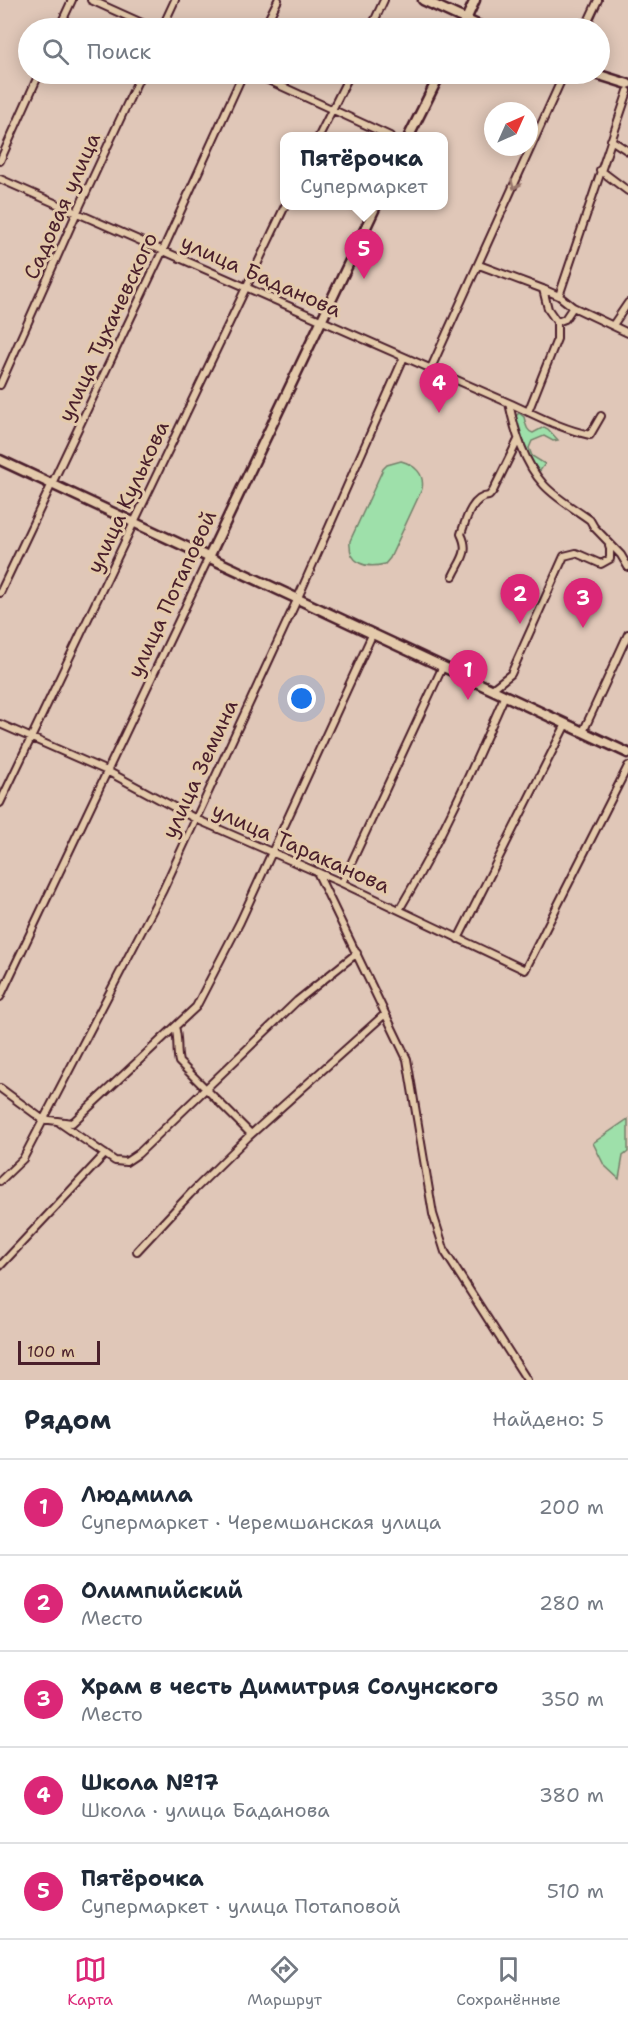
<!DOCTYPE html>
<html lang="ru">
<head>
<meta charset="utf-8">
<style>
  :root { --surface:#fff; --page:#f2f2f3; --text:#1f2937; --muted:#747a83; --line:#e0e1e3; --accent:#db2777 }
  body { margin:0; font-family:"Shantell Sans",sans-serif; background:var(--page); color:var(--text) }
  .compass { position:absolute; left:484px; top:102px; width:54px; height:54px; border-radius:50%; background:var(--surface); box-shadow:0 3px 15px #0003; rotate:45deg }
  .scale { position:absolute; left:18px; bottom:15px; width:82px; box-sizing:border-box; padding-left:6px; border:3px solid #4a1f2b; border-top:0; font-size:16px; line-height:21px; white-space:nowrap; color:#4a1f2b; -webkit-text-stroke:4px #e4caab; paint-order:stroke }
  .you { position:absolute; left:302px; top:699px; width:21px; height:21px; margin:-15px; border:4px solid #fff; border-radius:50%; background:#1a73e8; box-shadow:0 0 0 9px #1a73e833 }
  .badge { display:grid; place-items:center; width:39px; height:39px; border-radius:50%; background:var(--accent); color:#fff; font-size:20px; font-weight:700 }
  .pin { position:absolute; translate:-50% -50px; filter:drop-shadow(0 2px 3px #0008) }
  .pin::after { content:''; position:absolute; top:32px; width:21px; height:18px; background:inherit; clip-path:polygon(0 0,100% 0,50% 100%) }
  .popup { position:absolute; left:280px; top:132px; width:168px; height:78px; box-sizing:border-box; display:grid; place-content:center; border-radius:12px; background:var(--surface); filter:drop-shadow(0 2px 4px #0005); font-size:20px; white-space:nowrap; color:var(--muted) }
  .popup b { font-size:22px; color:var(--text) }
  .popup::after { content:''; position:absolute; left:50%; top:100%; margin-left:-12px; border:12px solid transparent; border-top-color:var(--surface) }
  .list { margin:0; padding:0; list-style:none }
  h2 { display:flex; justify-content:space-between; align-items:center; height:78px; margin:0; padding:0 24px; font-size:26px }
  h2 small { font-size:20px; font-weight:400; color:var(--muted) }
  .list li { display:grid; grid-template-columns:39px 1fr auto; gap:18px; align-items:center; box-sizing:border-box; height:96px; padding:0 24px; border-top:2px solid var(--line) }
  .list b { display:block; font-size:22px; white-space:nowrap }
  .list p { margin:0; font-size:20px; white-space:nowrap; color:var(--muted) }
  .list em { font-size:20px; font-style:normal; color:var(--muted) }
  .icon { flex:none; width:33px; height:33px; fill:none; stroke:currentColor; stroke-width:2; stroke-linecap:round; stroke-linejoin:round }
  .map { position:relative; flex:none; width:628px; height:1380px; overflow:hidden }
  .search { position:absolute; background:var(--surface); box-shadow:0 3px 15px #0003; left:18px; right:18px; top:18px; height:66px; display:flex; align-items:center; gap:15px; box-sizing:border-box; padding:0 21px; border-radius:33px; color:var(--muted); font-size:22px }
  .sheet { height:558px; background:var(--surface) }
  nav { display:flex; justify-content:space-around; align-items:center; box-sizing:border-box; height:84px; border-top:2px solid var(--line); background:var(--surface); font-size:16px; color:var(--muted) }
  nav a { display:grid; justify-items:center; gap:3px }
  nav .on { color:var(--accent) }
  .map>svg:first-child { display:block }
  .green { fill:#9ee0aa; stroke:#74806a; stroke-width:1.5 }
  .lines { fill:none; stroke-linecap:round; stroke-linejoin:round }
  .minor-casing { stroke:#4a1f2b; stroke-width:10 }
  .secondary-casing { stroke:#4a1f2b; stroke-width:13 }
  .minor { stroke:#e4caab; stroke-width:6 }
  .secondary { stroke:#e4caab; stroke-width:8 }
  .oneway { stroke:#97746b }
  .labels { text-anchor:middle; stroke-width:6; stroke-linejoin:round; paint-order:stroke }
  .street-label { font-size:21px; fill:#4a1f2b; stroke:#e4caab }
</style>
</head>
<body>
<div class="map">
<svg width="628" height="1380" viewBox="0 0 628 1380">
  <rect width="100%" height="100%" fill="#e0c7b8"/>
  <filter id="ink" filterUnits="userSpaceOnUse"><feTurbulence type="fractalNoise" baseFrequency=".0167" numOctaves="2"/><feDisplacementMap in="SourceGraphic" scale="12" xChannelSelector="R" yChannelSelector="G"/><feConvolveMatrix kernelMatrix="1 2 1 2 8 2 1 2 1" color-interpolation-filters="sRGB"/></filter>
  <g filter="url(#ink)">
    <path class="green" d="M519 413 524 417C526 424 526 431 533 433L544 427 548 429 558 440 553 441 544 436 532 441 529 448 532 456 545 464 539 472C530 464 523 452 524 440L519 435 514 418Z
      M401 461C415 465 425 474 422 489L390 558 385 564C366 569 348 564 350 541L383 469 387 465Z
      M628 1119V1152L623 1156 619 1179 604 1165 593 1143Z"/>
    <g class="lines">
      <g class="minor-casing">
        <path id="minor" d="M91 0 153 28
          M59 28 72 0
          M162 28 175 0
          M264 28 278 0
          M371 28 384 0
          M585 28 598 0
          M255 74 390 136
          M319 136 350 74
          M611 140 628 151
          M0 161 39 74
          M600 170 628 191
          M0 179 509 403C515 432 524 463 544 485 557 499 575 509 590 520L594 527 621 555 628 567
          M479 265 543 289 559 296 573 307 628 333
          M559 296 628 91
          M557 322 565 319 573 307
          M613 325 628 303
          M431 368 564 74
          M0 385 77 212 141 74
          M509 403C536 415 561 429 590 435L601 416
          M528 412 557 339V322L548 309 543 289
          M453 576C461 559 470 552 461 534 466 519 472 497 489 496L493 491 518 440
          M0 593 162 252 243 74
          M492 689 511 674 564 556 576 553 601 564 610 559V548L609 545
          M0 724 107 771 196 819 342 883 525 970 628 766
          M583 732 628 634
          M0 803 285 206
          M318 874 407 1059 433 1214 445 1252 527 1380
          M342 883 443 666
          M399 910C441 840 472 770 505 695
          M458 939 566 724
          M0 997 209 557
          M175 1027C179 1039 176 1050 179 1062L251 1134
          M0 1088 42 1119 72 1123 196 1007 240 922 372 635
          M60 1123 115 1161 126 1162 138 1154 297 1001 357 953
          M0 1181 23 1159 163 890 297 600 404 357
          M137 1251 190 1194 248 1137 385 1014
          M0 1266 105 1154"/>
      </g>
      <g class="secondary-casing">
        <path id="secondary" d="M423 0 484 28
          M462 28 475 0
          M596 74 628 84
          M409 136 440 74
          M0 460 628 753
          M209 557 376 206"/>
      </g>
      <use href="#minor" class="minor"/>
      <use href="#secondary" class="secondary"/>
    </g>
    <defs><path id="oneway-chevron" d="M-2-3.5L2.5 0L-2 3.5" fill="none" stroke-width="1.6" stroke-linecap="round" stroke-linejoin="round" transform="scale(1.5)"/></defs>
    <use class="oneway" href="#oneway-chevron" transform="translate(515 185) rotate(114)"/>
  </g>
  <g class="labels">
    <g class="street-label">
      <text transform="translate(62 206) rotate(-66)" y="7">Садовая улица</text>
      <text transform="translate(261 276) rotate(24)" y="7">улица Баданова</text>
      <text transform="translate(108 327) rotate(-65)" y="7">улица Тухачевского</text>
      <text transform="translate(128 497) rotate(-65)" y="7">улица Кулькова</text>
      <text transform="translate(172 594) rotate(-65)" y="7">улица Потаповой</text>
      <text transform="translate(200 769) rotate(-65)" y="7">улица Земина</text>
      <text transform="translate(301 848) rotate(24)" y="7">улица Тараканова</text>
    </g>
  </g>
</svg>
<svg class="compass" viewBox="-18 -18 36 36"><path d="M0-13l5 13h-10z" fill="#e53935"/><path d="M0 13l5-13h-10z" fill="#747a83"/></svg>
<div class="scale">100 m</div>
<div class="you"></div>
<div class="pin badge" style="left:468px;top:700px">1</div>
<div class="pin badge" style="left:520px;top:624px">2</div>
<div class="pin badge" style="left:583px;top:628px">3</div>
<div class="pin badge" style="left:439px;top:413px">4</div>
<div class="pin badge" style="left:364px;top:279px">5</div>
<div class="popup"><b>Пятёрочка</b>Супермаркет</div>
<div class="search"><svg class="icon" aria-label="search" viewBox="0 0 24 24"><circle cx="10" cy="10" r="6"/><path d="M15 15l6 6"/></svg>Поиск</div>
</div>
<section class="sheet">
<h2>Рядом<small>Найдено: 5</small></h2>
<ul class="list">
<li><span class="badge">1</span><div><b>Людмила</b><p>Супермаркет · Черемшанская улица</p></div><em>200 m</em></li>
<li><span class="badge">2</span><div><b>Олимпийский</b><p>Место</p></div><em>280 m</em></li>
<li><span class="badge">3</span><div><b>Храм в честь Димитрия Солунского</b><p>Место</p></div><em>350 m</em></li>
<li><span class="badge">4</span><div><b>Школа №17</b><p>Школа · улица Баданова</p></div><em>380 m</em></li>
<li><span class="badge">5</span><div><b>Пятёрочка</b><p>Супермаркет · улица Потаповой</p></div><em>510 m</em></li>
</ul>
</section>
<nav>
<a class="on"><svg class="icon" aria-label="map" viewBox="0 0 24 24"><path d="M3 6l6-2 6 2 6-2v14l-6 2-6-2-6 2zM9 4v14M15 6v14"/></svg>Карта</a>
<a><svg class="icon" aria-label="directions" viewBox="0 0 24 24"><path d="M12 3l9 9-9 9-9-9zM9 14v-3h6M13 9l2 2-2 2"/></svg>Маршрут</a>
<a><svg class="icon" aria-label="saved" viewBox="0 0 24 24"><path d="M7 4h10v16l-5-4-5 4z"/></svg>Сохранённые</a>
</nav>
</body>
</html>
